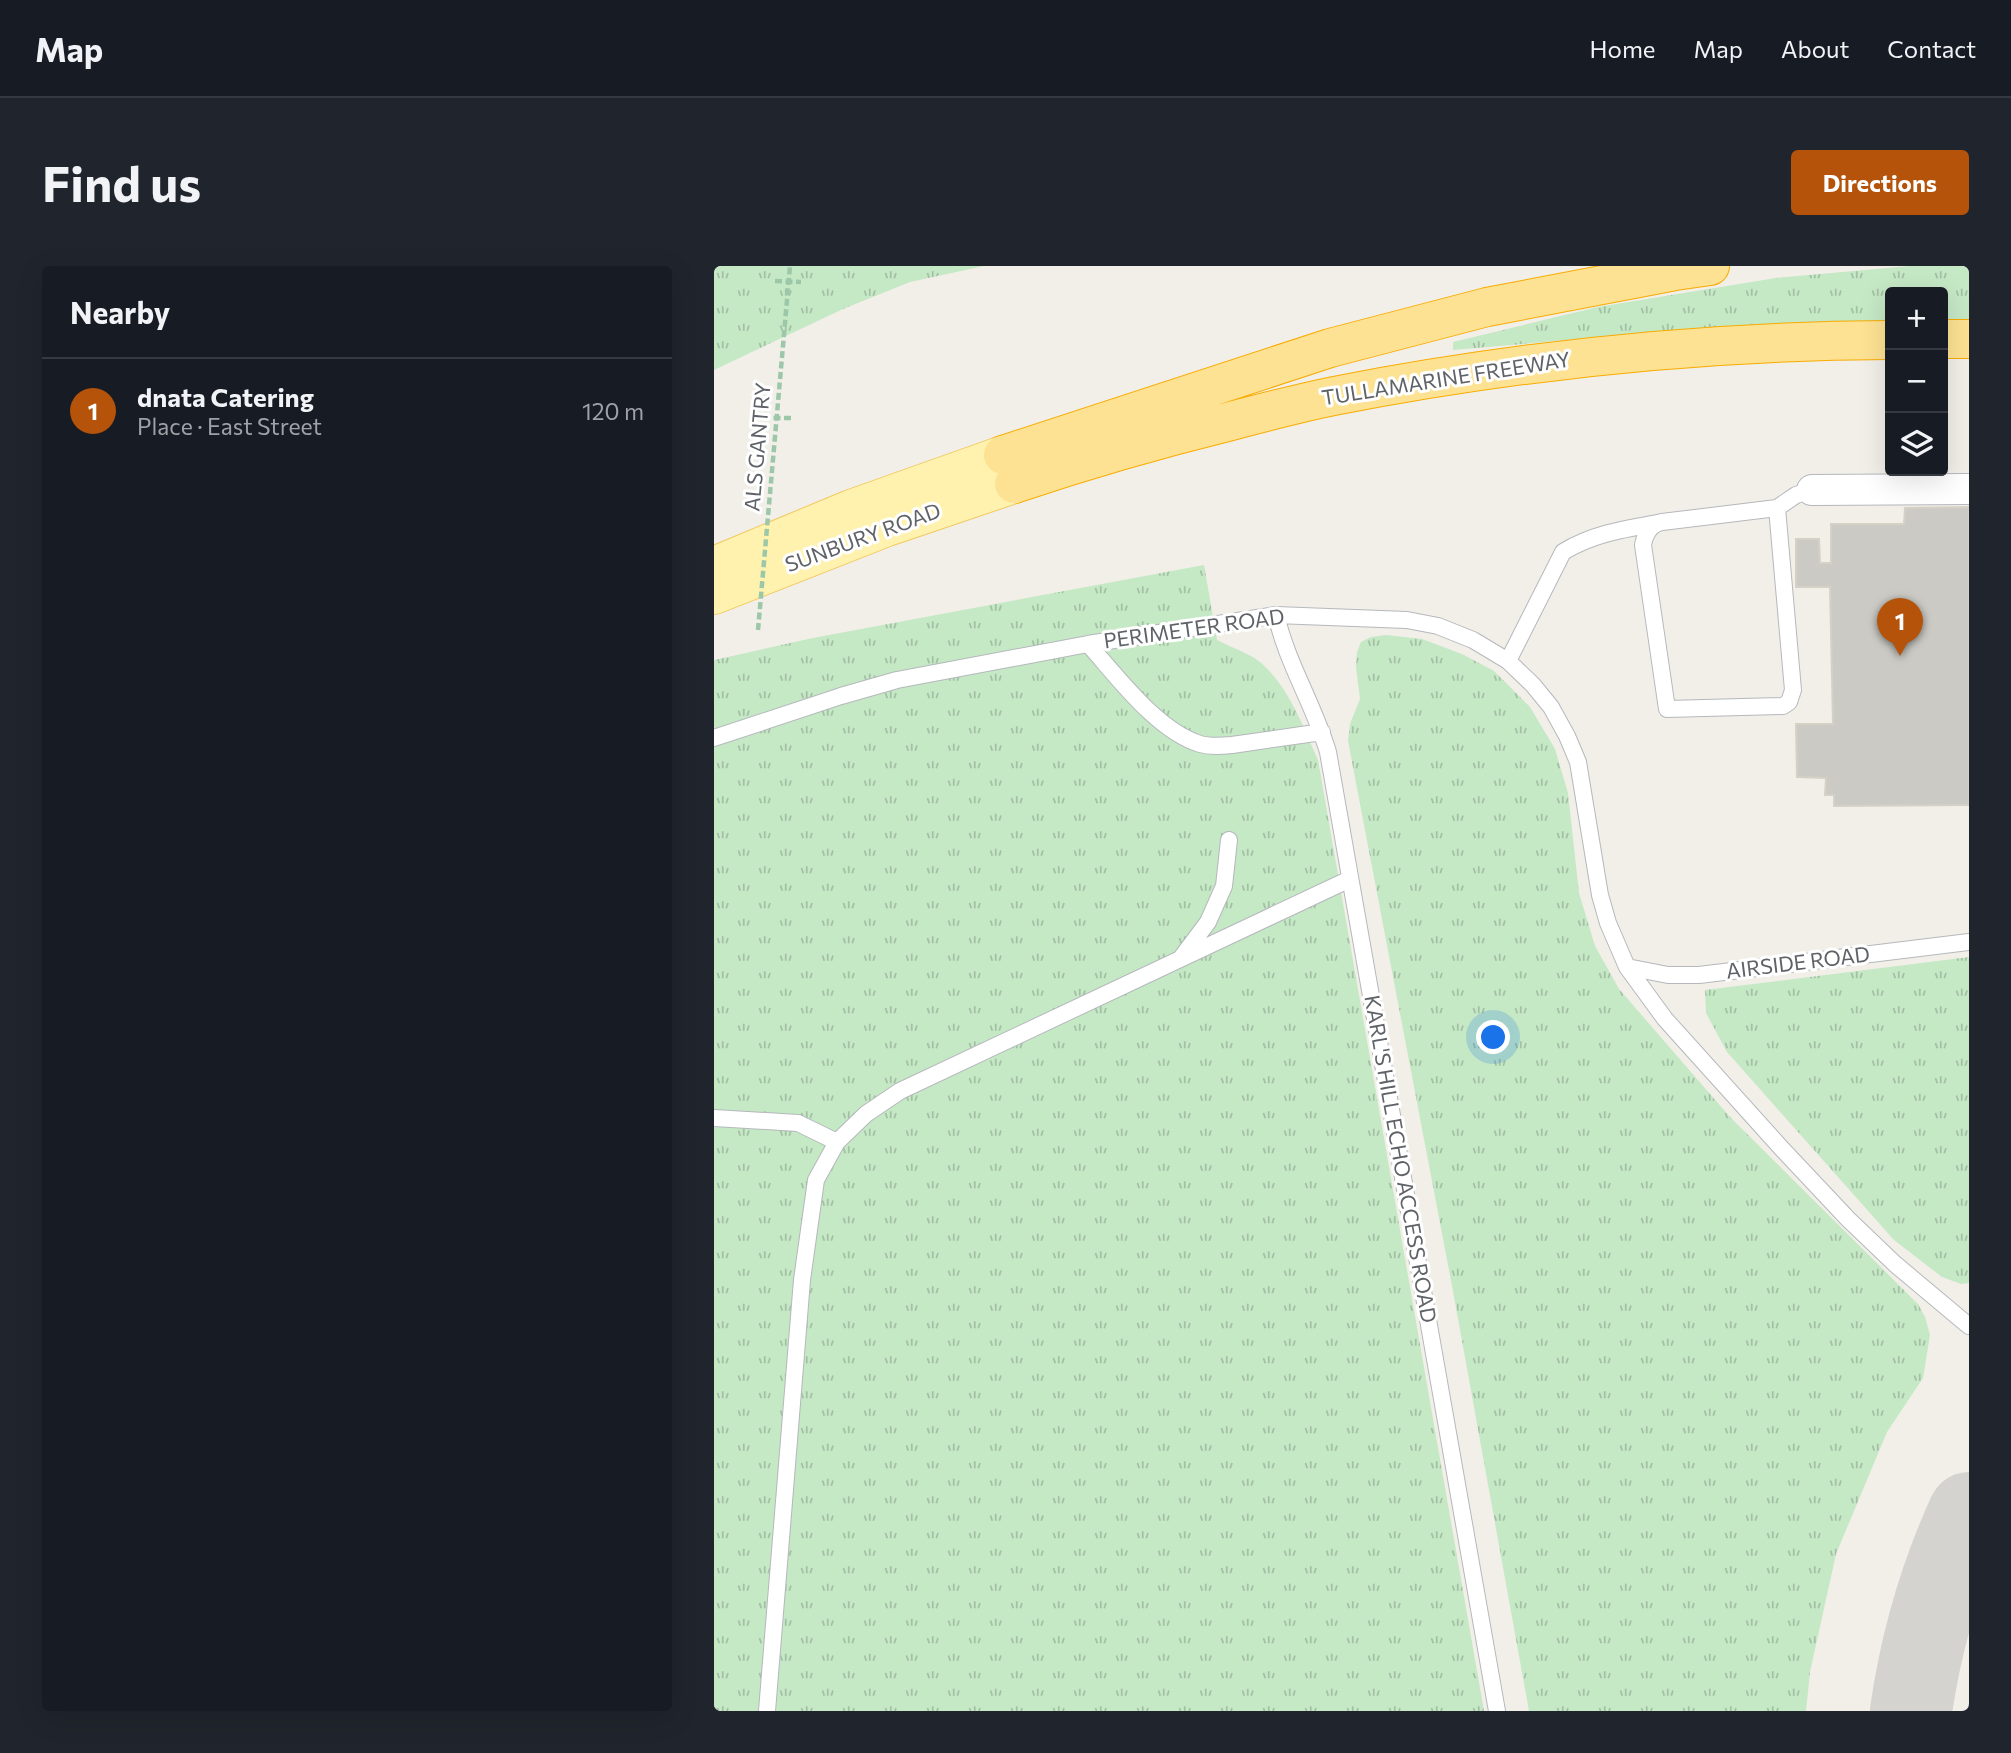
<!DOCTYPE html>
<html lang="en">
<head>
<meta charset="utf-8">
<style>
  :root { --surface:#171b24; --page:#20242c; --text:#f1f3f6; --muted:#9ea1a6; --line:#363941; --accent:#b45309 }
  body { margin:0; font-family:Commissioner,sans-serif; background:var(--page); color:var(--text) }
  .controls { position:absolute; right:21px; top:21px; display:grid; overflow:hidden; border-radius:7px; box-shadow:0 7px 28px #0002 }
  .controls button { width:63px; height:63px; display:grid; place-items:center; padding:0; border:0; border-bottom:2px solid var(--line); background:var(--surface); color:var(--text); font:35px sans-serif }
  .you { position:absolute; left:780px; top:772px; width:24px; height:24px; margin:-18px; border:5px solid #fff; border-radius:50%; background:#1a73e8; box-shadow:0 0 0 10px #1a73e833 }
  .badge { display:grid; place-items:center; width:46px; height:46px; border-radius:50%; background:var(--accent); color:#fff; font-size:23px; font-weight:700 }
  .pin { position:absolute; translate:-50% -58px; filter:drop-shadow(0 2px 4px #0008) }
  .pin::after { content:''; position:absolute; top:37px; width:24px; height:21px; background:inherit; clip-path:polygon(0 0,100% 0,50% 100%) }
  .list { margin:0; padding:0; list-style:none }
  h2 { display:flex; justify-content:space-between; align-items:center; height:91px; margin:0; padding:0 28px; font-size:30px }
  h2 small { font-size:23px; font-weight:400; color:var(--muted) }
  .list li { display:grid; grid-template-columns:46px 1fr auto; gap:21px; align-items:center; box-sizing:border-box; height:105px; padding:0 28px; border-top:2px solid var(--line) }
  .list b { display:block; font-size:26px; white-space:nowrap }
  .list p { margin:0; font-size:23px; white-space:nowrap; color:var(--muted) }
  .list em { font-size:23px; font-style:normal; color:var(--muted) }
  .icon { flex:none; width:38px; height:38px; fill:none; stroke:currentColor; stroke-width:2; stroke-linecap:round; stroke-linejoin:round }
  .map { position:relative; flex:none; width:1255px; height:1445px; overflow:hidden; border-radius:7px }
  header { display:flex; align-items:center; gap:42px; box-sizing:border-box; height:98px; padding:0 35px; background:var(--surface); border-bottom:2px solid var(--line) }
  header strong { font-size:33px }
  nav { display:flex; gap:38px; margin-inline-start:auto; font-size:24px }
  .intro { display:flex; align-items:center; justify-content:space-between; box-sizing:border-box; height:168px; padding:0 42px }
  h1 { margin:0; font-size:49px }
  .button { padding:18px 32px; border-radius:7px; background:var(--accent); color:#fff; font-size:24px; font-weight:700 }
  main { display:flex; gap:42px; padding:0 42px }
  aside { flex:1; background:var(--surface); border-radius:7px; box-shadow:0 7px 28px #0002 }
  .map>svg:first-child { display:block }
  .grass { fill:url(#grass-tufts) }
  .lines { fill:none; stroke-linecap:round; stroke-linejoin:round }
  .taxiway { stroke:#d4d3d0; stroke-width:82 }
  .building { fill:#cccac5; stroke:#d6d1c6; stroke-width:2 }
  .lane-casing { stroke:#b5b8bc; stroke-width:18 }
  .street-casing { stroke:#b5b8bc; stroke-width:32 }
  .primary-casing { stroke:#f2c960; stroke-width:40 }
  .highway-casing { stroke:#f9ab00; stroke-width:40 }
  .path { stroke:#9cc7a9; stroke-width:4.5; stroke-dasharray:7 3.5; stroke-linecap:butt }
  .lane { stroke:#fff; stroke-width:16 }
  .street { stroke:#fff; stroke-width:30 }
  .primary { stroke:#fff2af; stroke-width:38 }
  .highway { stroke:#fde293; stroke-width:38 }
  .path-bridge { stroke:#9cc7a9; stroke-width:4.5; stroke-dasharray:7 3.5; stroke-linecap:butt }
  .labels { text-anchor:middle; stroke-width:6; stroke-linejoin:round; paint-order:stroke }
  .street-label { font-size:21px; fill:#5f6368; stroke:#fff }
</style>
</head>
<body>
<header>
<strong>Map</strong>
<nav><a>Home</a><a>Map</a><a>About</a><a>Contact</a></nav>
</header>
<div class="intro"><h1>Find us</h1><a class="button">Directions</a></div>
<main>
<aside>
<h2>Nearby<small></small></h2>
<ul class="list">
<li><span class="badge">1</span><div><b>dnata Catering</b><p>Place · East Street</p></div><em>120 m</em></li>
</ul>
</aside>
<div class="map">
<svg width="1255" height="1445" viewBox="0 0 1255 1445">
  <defs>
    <pattern id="grass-tufts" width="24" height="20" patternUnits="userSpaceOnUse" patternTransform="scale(1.75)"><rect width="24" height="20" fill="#c5e8c5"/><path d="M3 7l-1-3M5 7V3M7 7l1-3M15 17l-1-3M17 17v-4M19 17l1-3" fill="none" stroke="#a3c0a4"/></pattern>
  </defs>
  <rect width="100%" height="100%" fill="#f1efe8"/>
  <path class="grass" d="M0 0H270L196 16 129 43 0 104Z
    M1196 0H1255V56H1229V26H1176V57L957 65 739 84V76L884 41 1062 12Z
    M490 299 503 374C516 381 535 387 546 396 575 421 589 460 604 494L770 1445H0V394L99 372Z
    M672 369 708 373 748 388 780 405 816 441 841 483 854 527 865 627 881 680 905 723 1016 851 1204 1038 1211 1051 1216 1069 1209 1112 1173 1166 1122 1288 1096 1406 1092 1445H815L739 1025 634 475 636 458 646 433 642 401 643 386 647 376 657 371Z
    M1255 691V1017L1247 1018 1228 1011 1180 974 1013 786 992 747 991 724Z"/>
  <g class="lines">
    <path class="taxiway" d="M1197 1445C1207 1376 1226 1310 1255 1247"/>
  </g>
  <path class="building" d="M1255 241V539L1120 540V529H1111L1112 512 1083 511 1082 458H1119L1116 321H1082V273H1105L1106 297H1117V258H1190L1191 242Z"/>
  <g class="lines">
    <g class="lane-casing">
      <path id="lane" d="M1063 242 1079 424 1075 436 1069 440 953 443 929 279C931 268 936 258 948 256L1063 242 1082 229 1098 224
        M562 349C573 397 600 439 614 486L783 1445
        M374 378C403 410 443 465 486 478 496 481 507 480 518 479L608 466
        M794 395 849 286C878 268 910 263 943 257
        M0 472 127 430 183 414 374 378 562 349 693 354 724 360 759 374 794 395 819 419 837 441 853 470 864 496 886 629 894 657 913 701 951 753 1069 884 1134 953 1181 998 1255 1060
        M467 692 494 656 510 620 515 574
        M913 701 954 709H985L1255 676
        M0 852 84 857 123 876
        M53 1445 88 1014 102 914 123 876 152 848 186 825 636 613"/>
    </g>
    <g class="street-casing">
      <path id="street" d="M1098 224 1255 223"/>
    </g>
    <g class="primary-casing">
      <path id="primary" d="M0 300 137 243 289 189
        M0 329 173 261 300 218"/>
    </g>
    <g class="highway-casing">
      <path id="highway" d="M1229 73H1255
        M289 189 616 82 773 41 961 5 996 0
        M300 218C371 194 444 173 517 155 551 146 586 137 620 130 804 94 989 75 1176 74"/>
    </g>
    <path class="path" d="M61 15 87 16
      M49 152H77"/>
    <use href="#lane" class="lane"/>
    <use href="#street" class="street"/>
    <use href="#primary" class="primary"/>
    <use href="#highway" class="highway"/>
    <path class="path-bridge" d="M44 364 76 0"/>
  </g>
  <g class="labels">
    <g class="street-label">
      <text transform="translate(732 113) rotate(-9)" y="7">TULLAMARINE FREEWAY</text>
      <text transform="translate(44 181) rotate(-85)" y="7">ALS GANTRY</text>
      <text transform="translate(149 272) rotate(-20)" y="7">SUNBURY ROAD</text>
      <text transform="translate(480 363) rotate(-8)" y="7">PERIMETER ROAD</text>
      <text transform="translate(1084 697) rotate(-7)" y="7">AIRSIDE ROAD</text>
      <text transform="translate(686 893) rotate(80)" y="7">KARL'S HILL ECHO ACCESS ROAD</text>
    </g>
  </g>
</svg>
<div class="controls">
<button>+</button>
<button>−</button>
<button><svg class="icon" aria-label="layers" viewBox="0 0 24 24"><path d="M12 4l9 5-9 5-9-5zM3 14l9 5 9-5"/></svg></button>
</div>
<div class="you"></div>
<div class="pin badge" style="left:1186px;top:390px">1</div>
</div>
</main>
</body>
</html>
